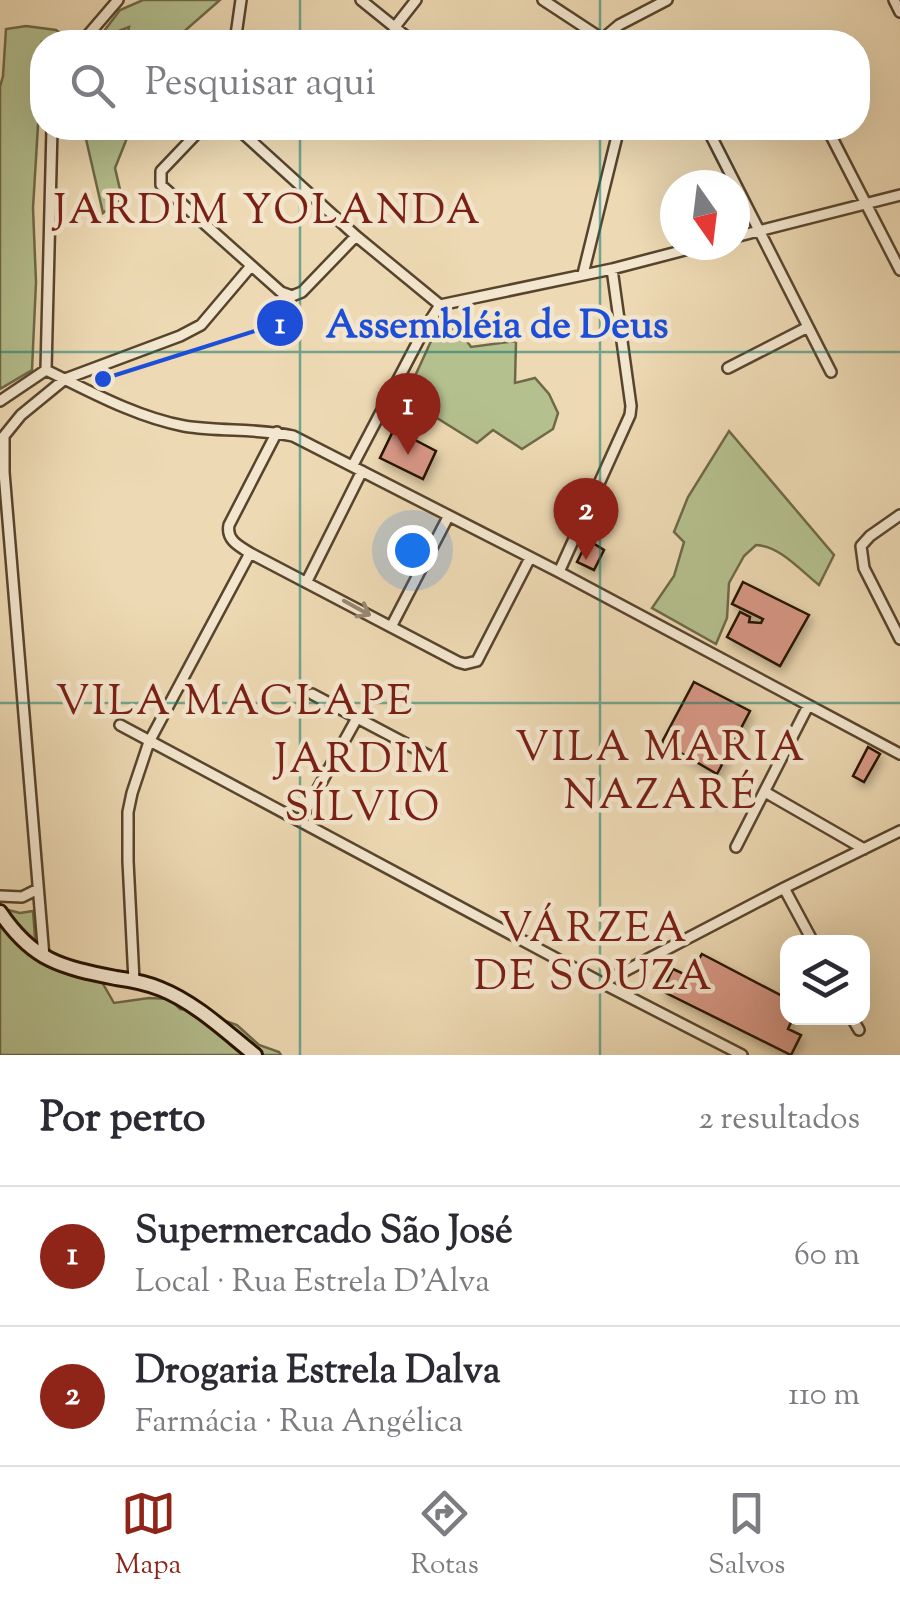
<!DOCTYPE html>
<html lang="pt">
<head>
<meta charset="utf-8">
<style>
  :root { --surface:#fff; --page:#f7f7f7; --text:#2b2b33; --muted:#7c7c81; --line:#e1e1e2; --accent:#8f2418 }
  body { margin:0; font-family:"Sorts Mill Goudy",serif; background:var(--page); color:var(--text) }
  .controls { position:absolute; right:30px; bottom:30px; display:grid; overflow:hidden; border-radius:20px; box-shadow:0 10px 40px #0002 }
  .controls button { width:90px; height:90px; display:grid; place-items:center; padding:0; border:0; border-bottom:2px solid var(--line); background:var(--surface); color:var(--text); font:50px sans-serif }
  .compass { position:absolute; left:660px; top:170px; width:90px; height:90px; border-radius:50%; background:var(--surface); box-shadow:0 10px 40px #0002; rotate:166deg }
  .you { position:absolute; left:412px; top:550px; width:35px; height:35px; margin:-25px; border:8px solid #fff; border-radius:50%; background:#1a73e8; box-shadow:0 0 0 15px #1a73e833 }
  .badge { display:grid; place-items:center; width:65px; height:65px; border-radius:50%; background:var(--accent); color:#fff; font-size:32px; font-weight:700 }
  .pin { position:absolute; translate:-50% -82px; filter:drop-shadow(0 2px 5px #0008) }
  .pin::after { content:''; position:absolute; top:52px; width:35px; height:30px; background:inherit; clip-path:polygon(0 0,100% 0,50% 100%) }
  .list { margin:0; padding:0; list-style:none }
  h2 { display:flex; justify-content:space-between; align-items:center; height:130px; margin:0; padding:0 40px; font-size:42px }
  h2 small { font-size:32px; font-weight:400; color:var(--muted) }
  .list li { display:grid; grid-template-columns:65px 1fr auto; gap:30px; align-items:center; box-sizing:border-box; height:140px; padding:0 40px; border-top:2px solid var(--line) }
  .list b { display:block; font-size:38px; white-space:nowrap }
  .list p { margin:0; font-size:32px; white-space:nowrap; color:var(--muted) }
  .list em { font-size:32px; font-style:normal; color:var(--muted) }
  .icon { flex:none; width:55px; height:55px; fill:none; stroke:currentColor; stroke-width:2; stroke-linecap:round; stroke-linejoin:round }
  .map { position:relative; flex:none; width:900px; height:1055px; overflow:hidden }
  .search { position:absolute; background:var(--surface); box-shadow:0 10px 40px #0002; left:30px; right:30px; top:30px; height:110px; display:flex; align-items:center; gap:25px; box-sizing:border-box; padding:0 35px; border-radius:40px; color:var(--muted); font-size:38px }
  .sheet { height:410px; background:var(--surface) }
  nav { display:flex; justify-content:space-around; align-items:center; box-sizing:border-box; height:140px; border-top:2px solid var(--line); background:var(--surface); font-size:28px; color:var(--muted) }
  nav a { display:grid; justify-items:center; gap:5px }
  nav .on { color:var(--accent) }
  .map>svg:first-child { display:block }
  .green { fill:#b5c08f; stroke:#6e6948; stroke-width:2.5 }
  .building { fill:#d79785; stroke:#261200; stroke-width:2.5; filter:url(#shadow) }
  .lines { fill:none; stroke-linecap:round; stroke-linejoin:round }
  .street-casing { stroke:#58442d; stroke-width:14 }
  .secondary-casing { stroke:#261200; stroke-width:18 }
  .street { stroke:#f3e6ce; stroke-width:9 }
  .secondary { stroke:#f3e6ce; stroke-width:12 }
  .oneway { stroke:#978771 }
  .grid { fill:none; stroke:#0f766e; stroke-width:2.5; stroke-opacity:0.55 }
  .labels { text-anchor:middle; stroke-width:9; stroke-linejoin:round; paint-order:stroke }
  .quarter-label { font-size:42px; letter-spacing:2.5px; fill:#7a1f14; stroke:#f3e6ce }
  .leader { fill:none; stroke:#1d4ed8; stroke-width:4 }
  .callout-dot { fill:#1d4ed8; stroke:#f3e6ce; stroke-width:4 }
  .mark-label { font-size:30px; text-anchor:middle; font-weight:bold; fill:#fff }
  .callout-label { font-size:40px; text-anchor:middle; font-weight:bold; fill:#1d4ed8; stroke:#f3e6ce; stroke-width:9; stroke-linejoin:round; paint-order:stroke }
</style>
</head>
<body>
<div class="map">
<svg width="900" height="1055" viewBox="0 0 900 1055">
  <defs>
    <filter id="shadow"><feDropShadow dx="3" dy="5.5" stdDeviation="5" flood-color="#0004"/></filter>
  </defs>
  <rect width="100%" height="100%" fill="#edd9b3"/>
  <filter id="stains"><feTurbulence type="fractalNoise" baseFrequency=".002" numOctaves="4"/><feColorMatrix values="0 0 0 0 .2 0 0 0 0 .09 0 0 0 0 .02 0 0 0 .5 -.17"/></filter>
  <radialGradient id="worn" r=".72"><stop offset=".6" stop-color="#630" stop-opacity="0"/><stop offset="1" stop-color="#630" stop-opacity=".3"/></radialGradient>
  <path class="green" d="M143 0H220L172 42H126L129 27 98 39 120 10Z
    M26 26 56 30 66 37 64 42H42V100L39 109 33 208 36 282 32 370 0 389V87L3 76 6 29Z
    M94 128H131L115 168 122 198 103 213 86 139Z
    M437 328 458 329 471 347 516 341 515 383 535 378 549 394 558 413 553 429 522 449 493 430 477 443 405 398Z
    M729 431 834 555 819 585C800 570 780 546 756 545L744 556 729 583 727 618 716 644 652 608 674 576 684 542 674 532 688 497Z
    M8 910 20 913 33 911 35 937 55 959 99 977 114 1003 149 998 170 999 180 1009 198 1011 237 1025 259 1045 279 1052 281 1055H0V915L10 914Z"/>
  <path class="building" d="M394 429 436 451 423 479 380 458Z
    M588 540 604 550 594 570 577 562Z
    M743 582 809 615 780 666 727 637 740 612 750 617 749 622 761 623 763 619 732 604Z
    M694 682 750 711 717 774 662 742Z
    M868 747 880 754 864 782 853 776Z
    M702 954 784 997 782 1006 788 1009V1018H793L788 1029 801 1035 791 1055 662 991 673 969 688 976Z"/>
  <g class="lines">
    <g class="street-casing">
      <path id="street" d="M361 0 413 42
        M543 0 604 40
        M894 0 900 12
        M394 28 416 0
        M781 39 783 42
        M82 42 118 0
        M235 42 241 0
        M599 42 619 25 667 0
        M202 128 161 171V185L281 292 292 296 302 292 356 236
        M237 128 356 236 440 305 424 330 353 465
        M524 128H528
        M707 128 831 372
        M827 128 900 270
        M735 237 900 195
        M583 274 619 128
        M440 305 612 269 704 245
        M728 368 808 327
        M46 370 52 128
        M0 401 46 370C89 391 136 417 184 426 220 432 257 428 293 436L559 572 900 754
        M277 432 229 525C226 540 239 546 250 553L458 662 465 664 477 661 530 558
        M900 515 870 536 861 546 864 568 900 639
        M559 572 630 415 631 406 612 269
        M307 581 362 471
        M391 627 448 517
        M312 694 433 758
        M120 725 602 983 742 1055
        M765 792 864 849
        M300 821 357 718
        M736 847 808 706
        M784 888 813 942
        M0 896 22 897 38 889
        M44 957 4 472V436L21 415 65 379 180 336 201 325 251 266
        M134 981 128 861V812L132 793 149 742 250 553
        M602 983 784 888 900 831
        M852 1018 859 1030"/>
    </g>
    <g class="secondary-casing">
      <path id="secondary" d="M0 912C33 961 61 967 116 978 131 980 147 983 161 989 196 1003 226 1032 255 1055"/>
    </g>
    <use href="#street" class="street"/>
    <use href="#secondary" class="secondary"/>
  </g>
  <defs><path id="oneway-shaft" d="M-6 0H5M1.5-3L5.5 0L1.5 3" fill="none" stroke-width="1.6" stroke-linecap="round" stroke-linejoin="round" transform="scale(2.5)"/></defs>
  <use class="oneway" href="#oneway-shaft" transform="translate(357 608) rotate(29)"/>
  <path class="grid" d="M300 0V42M600 0V42M300 128V1055M600 128V1055M0 352H900M0 703H900"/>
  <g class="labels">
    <g class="quarter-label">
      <text x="268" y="223">JARDIM YOLANDA</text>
      <text x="235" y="714">VILA MACLAPE</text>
      <text x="661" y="760">VILA MARIA<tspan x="661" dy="48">NAZARÉ</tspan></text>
      <text x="363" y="772">JARDIM<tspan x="363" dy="48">SÍLVIO</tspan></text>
      <text x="594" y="941">VÁRZEA<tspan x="594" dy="48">DE SOUZA</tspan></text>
    </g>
  </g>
  <path class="leader" d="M103 379L280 323"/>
  <g class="callout-dot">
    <circle cx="103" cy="379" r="10"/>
    <circle cx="280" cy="323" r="25"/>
  </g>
  <g class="mark-label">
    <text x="280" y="333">1</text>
  </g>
  <g class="callout-label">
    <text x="497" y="337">Assembléia de Deus</text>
  </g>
  <rect width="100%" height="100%" filter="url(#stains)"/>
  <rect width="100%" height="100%" fill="url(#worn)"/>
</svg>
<div class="controls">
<button><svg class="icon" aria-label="layers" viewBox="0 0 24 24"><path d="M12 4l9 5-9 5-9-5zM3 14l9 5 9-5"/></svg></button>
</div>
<svg class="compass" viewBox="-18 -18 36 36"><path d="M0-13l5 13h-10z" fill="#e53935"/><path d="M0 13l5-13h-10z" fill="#7c7c81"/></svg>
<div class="you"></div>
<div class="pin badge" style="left:408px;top:455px">1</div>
<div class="pin badge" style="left:586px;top:560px">2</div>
<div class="search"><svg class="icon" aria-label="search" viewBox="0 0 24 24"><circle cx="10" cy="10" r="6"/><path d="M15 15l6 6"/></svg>Pesquisar aqui</div>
</div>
<section class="sheet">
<h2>Por perto<small>2 resultados</small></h2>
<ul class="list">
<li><span class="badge">1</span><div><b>Supermercado São José</b><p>Local · Rua Estrela D'Alva</p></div><em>60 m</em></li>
<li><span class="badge">2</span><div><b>Drogaria Estrela Dalva</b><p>Farmácia · Rua Angélica</p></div><em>110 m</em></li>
</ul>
</section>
<nav>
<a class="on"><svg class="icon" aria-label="map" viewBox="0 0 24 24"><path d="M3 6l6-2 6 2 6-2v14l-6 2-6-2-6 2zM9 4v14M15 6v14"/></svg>Mapa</a>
<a><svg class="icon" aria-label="directions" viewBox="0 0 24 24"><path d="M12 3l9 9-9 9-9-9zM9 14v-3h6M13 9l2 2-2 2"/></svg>Rotas</a>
<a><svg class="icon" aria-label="saved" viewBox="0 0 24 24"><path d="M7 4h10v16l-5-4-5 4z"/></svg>Salvos</a>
</nav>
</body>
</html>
